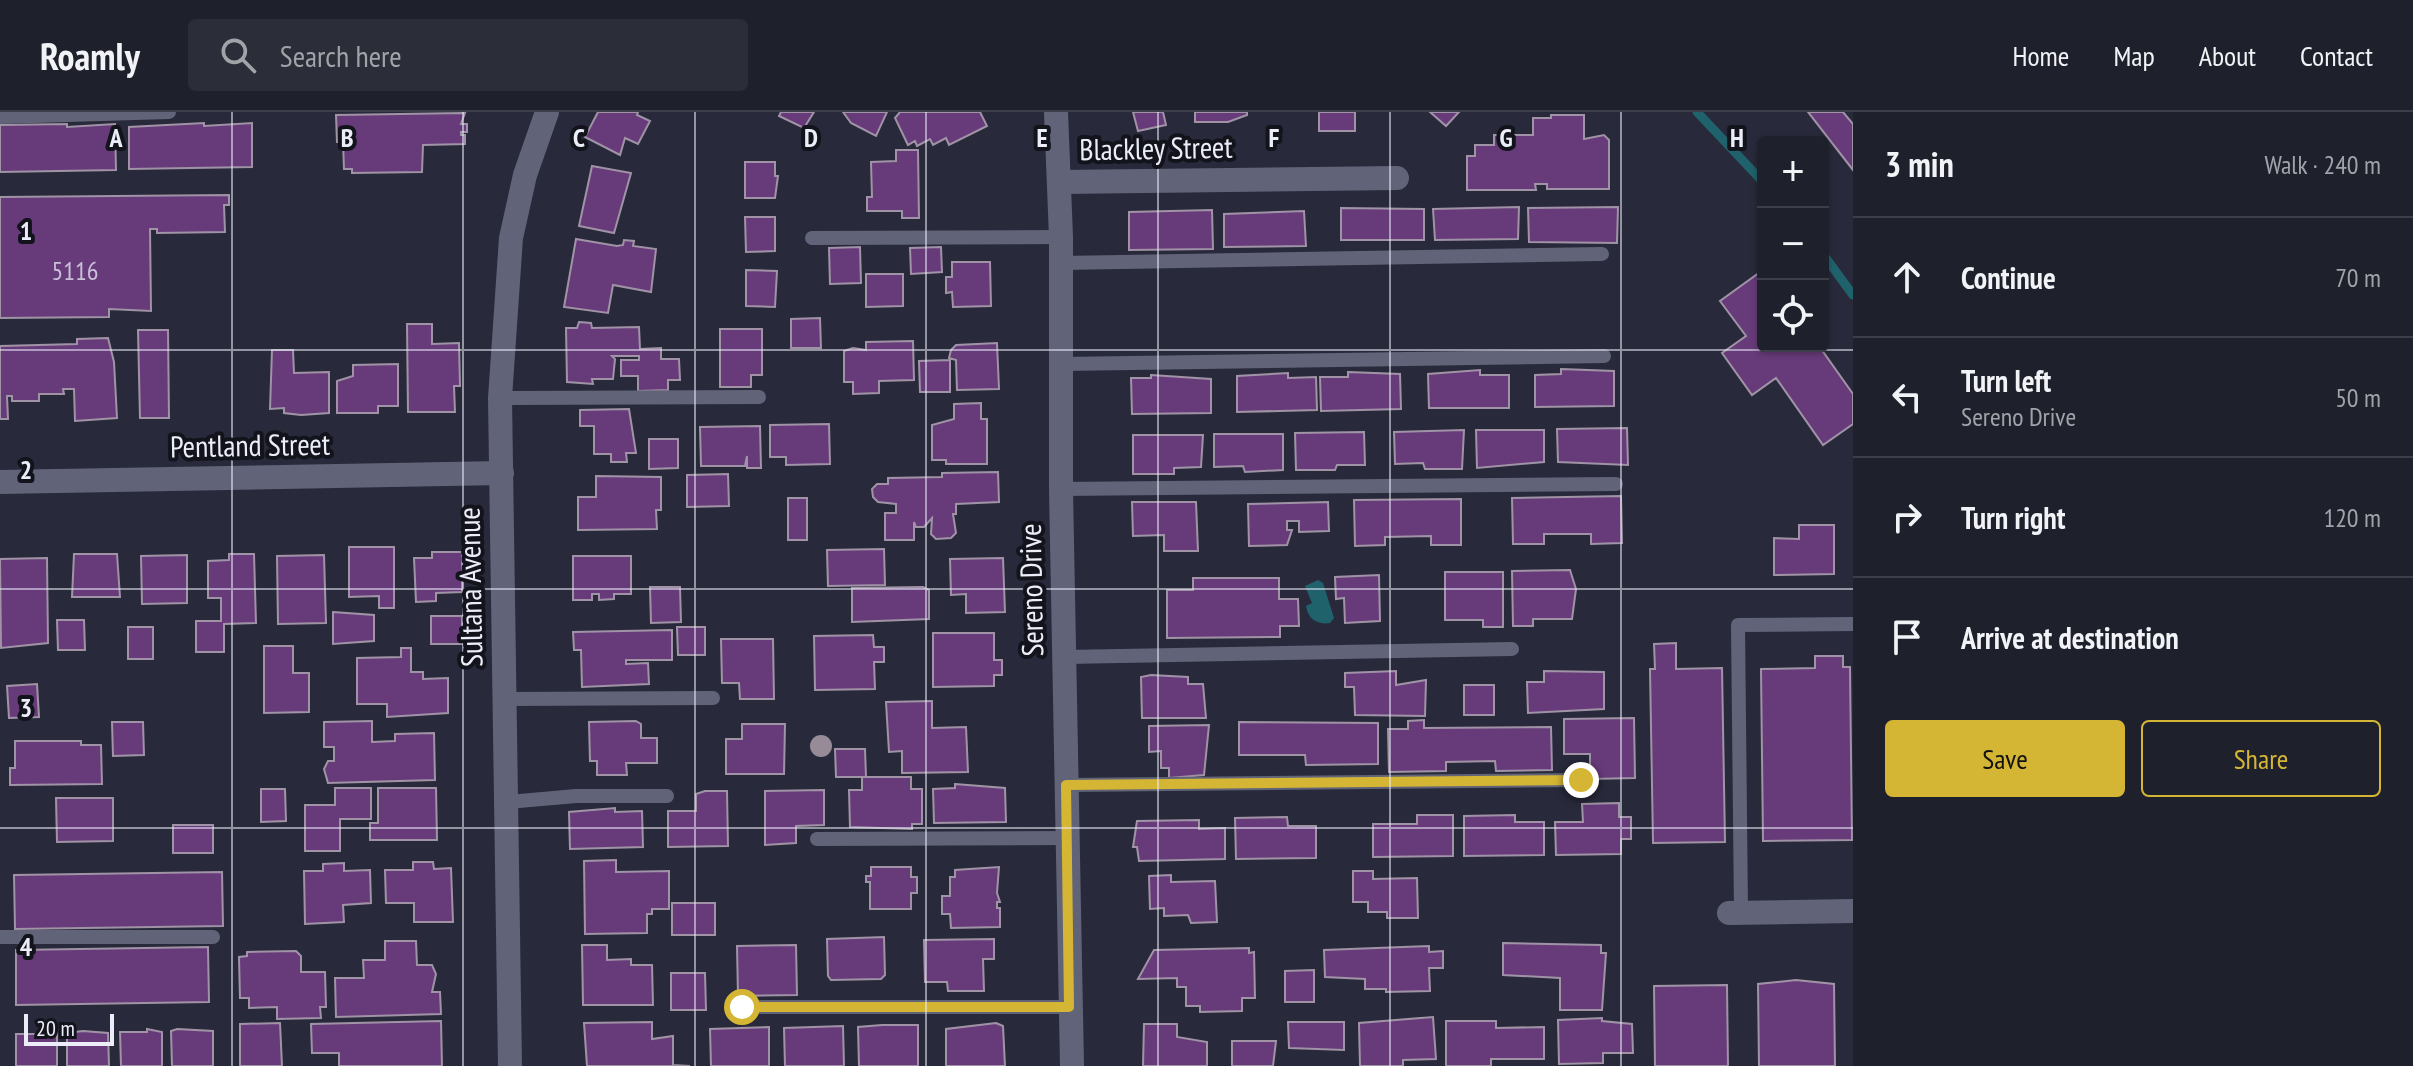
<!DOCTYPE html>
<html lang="en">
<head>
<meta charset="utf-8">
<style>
  :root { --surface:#1e202c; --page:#2b2d38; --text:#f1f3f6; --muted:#a1a3a9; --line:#3c3e48; --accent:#d5b534 }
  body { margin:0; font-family:"PT Sans Narrow",sans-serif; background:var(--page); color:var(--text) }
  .controls { position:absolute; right:24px; top:24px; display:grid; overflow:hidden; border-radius:8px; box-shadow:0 2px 6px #0004 }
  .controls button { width:72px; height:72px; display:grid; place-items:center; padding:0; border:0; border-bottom:2px solid var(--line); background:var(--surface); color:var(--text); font:40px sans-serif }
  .scale { position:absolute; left:24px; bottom:20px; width:90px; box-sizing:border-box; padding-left:8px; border:4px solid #ebedf9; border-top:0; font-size:22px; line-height:28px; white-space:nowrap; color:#ebedf9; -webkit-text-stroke:6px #12131b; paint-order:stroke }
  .stop { position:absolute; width:24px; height:24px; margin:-18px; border:6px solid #d5b534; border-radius:50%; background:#fff }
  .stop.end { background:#d5b534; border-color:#fff; box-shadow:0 2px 8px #0008 }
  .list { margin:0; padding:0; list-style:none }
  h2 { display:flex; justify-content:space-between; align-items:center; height:104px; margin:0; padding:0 32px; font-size:34px }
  h2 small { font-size:26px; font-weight:400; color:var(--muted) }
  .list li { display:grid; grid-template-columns:52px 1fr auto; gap:24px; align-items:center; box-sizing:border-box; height:120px; padding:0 32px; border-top:2px solid var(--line) }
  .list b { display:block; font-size:30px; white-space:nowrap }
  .list p { margin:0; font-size:26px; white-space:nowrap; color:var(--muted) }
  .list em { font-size:26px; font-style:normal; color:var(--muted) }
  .actions { display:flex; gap:16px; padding:24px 32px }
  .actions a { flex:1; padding:18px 0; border:2px solid var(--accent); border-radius:8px; text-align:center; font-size:28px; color:var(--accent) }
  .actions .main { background:var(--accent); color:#111 }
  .icon { flex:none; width:44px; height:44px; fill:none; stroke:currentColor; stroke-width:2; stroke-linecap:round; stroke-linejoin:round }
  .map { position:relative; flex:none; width:1853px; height:954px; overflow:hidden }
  header { display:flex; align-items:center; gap:48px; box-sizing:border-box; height:112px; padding:0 40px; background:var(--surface); border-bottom:2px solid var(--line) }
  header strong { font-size:38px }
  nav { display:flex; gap:44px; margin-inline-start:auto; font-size:28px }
  .search { width:560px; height:72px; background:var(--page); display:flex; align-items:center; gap:20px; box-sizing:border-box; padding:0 28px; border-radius:8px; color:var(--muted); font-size:30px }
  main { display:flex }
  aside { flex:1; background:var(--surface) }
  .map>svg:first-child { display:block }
  .water { fill:#20626c }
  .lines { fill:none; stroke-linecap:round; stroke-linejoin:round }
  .stream { stroke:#20626c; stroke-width:9 }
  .building { fill:#673b7a; stroke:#a093a6; stroke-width:2 }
  .lane { stroke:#616478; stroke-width:14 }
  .street { stroke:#616478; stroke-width:24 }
  .secondary { stroke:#616478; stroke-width:24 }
  .tree { fill:#978b98 }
  .route { stroke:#d5b534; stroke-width:10 }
  .grid { fill:none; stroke:#ebedf9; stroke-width:2; stroke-opacity:0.55 }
  .labels { text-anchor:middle; stroke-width:8; stroke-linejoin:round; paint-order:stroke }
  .number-label { font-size:26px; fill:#cac0d9 }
  .street-label { font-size:30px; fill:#ebedf9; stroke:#12131b }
  .grid-label { font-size:26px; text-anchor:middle; font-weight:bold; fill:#ebedf9; stroke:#12131b; stroke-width:8; stroke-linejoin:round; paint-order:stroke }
</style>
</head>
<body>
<header>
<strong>Roamly</strong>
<div class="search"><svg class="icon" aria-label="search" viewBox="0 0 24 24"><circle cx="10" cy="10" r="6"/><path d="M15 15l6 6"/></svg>Search here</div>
<nav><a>Home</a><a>Map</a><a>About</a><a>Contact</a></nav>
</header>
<main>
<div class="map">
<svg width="1853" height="954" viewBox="0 0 1853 954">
  <rect width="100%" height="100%" fill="#282a3b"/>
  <path class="water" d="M1318 468 1323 471 1334 506 1330 511C1317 513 1308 507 1306 494L1312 491 1305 474Z"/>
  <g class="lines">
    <path class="stream" d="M1697 0 1763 70
      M1823 142 1853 183"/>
  </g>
  <path class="building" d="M598 0H638L637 3 650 9 638 32 625 26 620 43 585 25Z
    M781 0H814L804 16 779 4Z
    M843 0H887L876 24 851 11Z
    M900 0H980L987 14 949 33 946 26 933 33 930 27 917 34 915 29 908 33 895 6Z
    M1133 0H1163L1166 13 1138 19Z
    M1195 0H1247V3L1228 10H1195Z
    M1319 0H1355V19H1319Z
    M1430 0H1459L1446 14Z
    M1808 0H1843L1853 12V58Z
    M465 1 461 12H467V20H461V23H465V32L423 33 422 60 352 61V57H344L343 30H337L336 3Z
    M1551 3H1584V27L1604 23 1609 28V77H1547V72H1535L1536 78H1467V44H1475V33H1494V23H1533V6H1551Z
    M204 11V14L252 11V55L129 57V15Z
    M67 12V15L115 12 116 58 0 60V13Z
    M896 38H918L919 106H902V99H867V85H872L871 50 896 49Z
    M745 50H775V64H778L775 86H745Z
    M592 54 631 61 614 121 579 114Z
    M229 83V93H224L225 120 157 121V117H150L151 199 109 197V205L0 206V85Z
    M1519 95 1518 127 1435 128 1433 97Z
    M1618 95 1617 131 1529 130 1528 96Z
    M1341 96 1424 97V128H1341Z
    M1212 98 1213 137 1129 138V100Z
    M1304 99 1306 134 1224 135V102Z
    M745 105H775V139L746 140Z
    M576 127 617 134 623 133 624 128 634 129 633 134 656 137 651 180 613 173 608 201 564 195Z
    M860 135 861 171 830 172 829 136Z
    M941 135 942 160 911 162 910 136Z
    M952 150H990L991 194 953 195 952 180 946 181V165H952Z
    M746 158 777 159 775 195 746 194Z
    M1763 158V234H1819L1853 282V312L1823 333 1776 266 1752 283 1722 241 1746 224 1720 189Z
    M866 162H903V194L866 195Z
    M820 206 821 236H791V207Z
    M579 210 591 211 592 216 639 215 640 237 661 236V247H679L680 268H668V278L638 279V264H621V248H639V244H612L615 247 613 267H592L593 272 567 270 566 216H577Z
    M407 212H432V232L459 231 460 274H454L455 300H408Z
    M720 217H762V263H751V275H720Z
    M138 218H168L169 306H140Z
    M108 226 114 250 117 306 75 309 74 277H63L64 282H39V289H12V284H7L8 307H0V234L77 232V227Z
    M913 229 914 268 879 269V281L853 282V270H844V239L853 236 866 238V230Z
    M997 231 999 277 957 278 956 248 949 246 951 238 956 233Z
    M272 238H293L294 261 329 260V301L301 303 284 301V296L270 297Z
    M950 248V280H920L919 249Z
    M398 252V294H378V301H337V269L353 264V253Z
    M1561 257 1614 259V294L1535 295V263L1561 262Z
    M1480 258V263H1509V296H1429L1428 262Z
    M1348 260 1400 262 1401 297 1321 299 1320 265H1348Z
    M1288 261V266L1316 265 1317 298 1237 300V264Z
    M1151 263 1211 267V301L1132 302 1131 266H1151Z
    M981 291V307H987V352H946V348H932V313L954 307V292Z
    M629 297 636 341H626L627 350H611V342H594V314H580V298Z
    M829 312 830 352 786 353V345H770V313Z
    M760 314 761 356H747V344L745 354H701L700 315Z
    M1627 316 1628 353 1558 350 1557 317Z
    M1464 318 1462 357H1425L1423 351 1395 352 1394 320Z
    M1476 318H1544V350L1477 356Z
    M1364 320 1365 353H1337L1335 358H1296L1295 321Z
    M1214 322H1283V358L1245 360 1243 354 1214 355Z
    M1133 323H1203L1201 355 1174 356V362H1133Z
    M649 327H678V356L649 357Z
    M998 360 999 390 956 392V402H953L956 421 951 426 936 427 931 422 932 406 924 415H916L914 410V428H885V401H896V392L878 390 873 385 872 377 877 372H888V366L942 365V361Z
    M728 362 729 394 687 395V363Z
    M596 364 661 365V398H656L657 417 578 418V385H596Z
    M1621 384 1622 431 1591 432V422H1544V432H1513L1512 386Z
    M788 386H807V428H788Z
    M1461 387V433H1431V424L1385 425V433L1355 434 1354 388Z
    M1132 390H1196L1198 439H1164V423L1133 424Z
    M1328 390 1329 419 1299 420V409H1287V418H1292L1287 433 1249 434 1248 392Z
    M1799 413H1834V462L1774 463V426L1799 427Z
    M349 435H394V496H379V484L349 485Z
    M884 437 885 473 828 474 827 438Z
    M432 440H462V480L436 481V489L416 490 414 446H432Z
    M74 442H117L120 485H72Z
    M229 442H254L256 511 224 512V540H196V509H221V486H208V449L229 448Z
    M187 443V491L142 492 141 444Z
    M324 443 326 511 278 512 277 444Z
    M573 444H631V482H614V487L599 488V482H592V488H573Z
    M47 446 48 531 1 536 0 447Z
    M1003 446 1005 500 966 501V482L951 483 950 447Z
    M1570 458 1576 477 1572 507H1533V514H1513L1512 459Z
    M1445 460H1503V515H1483V508H1445Z
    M1379 463 1380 509 1345 511 1344 486 1336 487 1335 465Z
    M1193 466H1279V487H1298L1299 514H1280V525L1167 526V478H1193Z
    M650 475H680L681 510 651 511Z
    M923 475 929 478V507L852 510V476Z
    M333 500 374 503V529L333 532Z
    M431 504H462V532H431Z
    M57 508H84L85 538H58Z
    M128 515H153V547H128Z
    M677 515H705V543H678Z
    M672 518V548H626V552L648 551 649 572 582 575 581 538H574L573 520Z
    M933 521H994V548H1002V563H994V574L933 575Z
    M873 523 874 535H884V550H874L875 577 815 578 814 524Z
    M721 527H773L774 587H740L739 571H722Z
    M1676 531V557L1722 556 1725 730 1653 731 1650 557H1655L1654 532Z
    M264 534H293V561H309V600L264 601Z
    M401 536H411V560H423V567L448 566V601L387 605V592H357V546L401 545Z
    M1815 544H1843V555H1850L1852 728 1763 729 1761 557 1815 556Z
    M1396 559V573L1426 568 1425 604 1355 603 1354 575H1345V561Z
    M1544 559 1604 560V597L1528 601 1527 570H1544Z
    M1151 563 1188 565V572H1203L1206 606H1142L1141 565Z
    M37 572 39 605 9 606 7 574Z
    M1464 573H1494V603H1464Z
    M932 589V616L966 615 968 660 902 661V639L889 640 886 590Z
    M1634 606 1635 666 1590 667V642H1564V607Z
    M1424 608V616L1551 615 1552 658 1496 659 1495 649 1446 650V659L1389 660 1388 617H1408V609Z
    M372 609V630L395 629V622L434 621 435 668 328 671 324 657 328 649H334V635H324V610Z
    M636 609 641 612V626H657V651H626L627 663H597V649H590L589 610Z
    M112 610H143L144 643 113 644Z
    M1239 610 1378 611V652L1306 653 1305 643H1239Z
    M742 612H785L784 662H726V627H742Z
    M1209 613 1204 663 1169 666V656H1161V639L1149 640V614Z
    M15 629H81V633H101L102 672 10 673V656H15Z
    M835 637H865L866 665H836Z
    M862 665H911V677H922V712H912V717L850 715 849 678H862Z
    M955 672 1005 676 1006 710 934 711 933 677 955 676Z
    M335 676H371V707H340V739H305V693H335Z
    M378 676H436L437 728H370V711H378Z
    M261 677H285L286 709 261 710Z
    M824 678V713L796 714V731L765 733V679Z
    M705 679H727L728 734 668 735V699H696V682Z
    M56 686H113V729L57 730Z
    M1619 691V705H1631V727H1621V742L1556 743 1555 710H1583L1582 692Z
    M615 696V700L642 699 643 735 570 737 569 700Z
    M1417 703H1453V744L1373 745V712H1417Z
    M1515 703V710H1544V743L1464 744V704Z
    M1287 705 1288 714H1316V746L1236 747 1235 706Z
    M1199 708V717L1225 716V747L1139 749 1137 735H1133L1137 709Z
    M173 713H213V741H173Z
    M616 748V760L669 759V797H652V802H647V821L585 822 584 749Z
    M413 750H433L434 757 451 756 453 810H414V791H386L385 758H413Z
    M344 751V759L370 758 371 791 343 793 344 810 305 812 304 759H323V752Z
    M871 755H911V765H917V781H911V797H870V770H866V764H871Z
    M999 755 997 781 1000 790H997V796H1000V815L951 816 950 802H942V784H950V765H955V758Z
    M1353 759H1373V767L1417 766 1418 806H1387V800H1368V790H1353Z
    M222 760 223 814 15 817 14 763Z
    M1171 763V770L1215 769 1217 810 1191 811 1188 803 1164 804V796L1150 797 1149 764Z
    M672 791H715V823H672Z
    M884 825 885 863 881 867 831 868 828 864 827 827Z
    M994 827V847H983L984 879H948L947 870H925L924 828Z
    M385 829H416L417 853H432L436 862 432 880H440L441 902 336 905 335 866H364L363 848H385Z
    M1503 831 1601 833V841H1606L1602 898H1560V866L1503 863Z
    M582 833H607V848L631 847V853H652L653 893H583Z
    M796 833 797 883 738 884 737 834Z
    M1429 834V840L1443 839V856H1429L1430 879 1386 880V877H1365V867L1325 865 1324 838Z
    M208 835 209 890 16 893V838Z
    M1249 836V841L1254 840 1255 886H1242V899L1200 900V894H1186V875H1177V866L1138 867 1154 838Z
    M296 839 301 844V860H325L326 895H320L321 906 277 907V895L249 896V886H240L239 845 247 844V840Z
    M1314 858V890H1285V859Z
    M671 861H705L706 898H671Z
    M1796 868 1834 872 1835 954H1759L1758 872Z
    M1727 873 1728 954H1655L1654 874Z
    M1433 905 1436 947 1403 948V954H1360L1359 911Z
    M1602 906V909L1632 912 1633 941H1603V951L1559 952 1558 908Z
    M441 909 442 954H339V941H312L311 912Z
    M1446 909H1496V916L1544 915V947H1491V954H1446Z
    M652 910V927L673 924V953L690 954H587L584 911Z
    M1288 910H1344V938L1289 936Z
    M280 911 282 954H240V912Z
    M996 911 1003 914 1005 954H946V917Z
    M1144 912H1177V925L1207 930V954H1143Z
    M882 913H918V954H859L858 915Z
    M843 914 844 954H785L784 916Z
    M769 915V954H711L710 917Z
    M147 917 162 920V954H121L120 920H147Z
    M177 917 213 919V954H172L171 919Z
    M41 919 57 921V954H16V922H41Z
    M83 919 108 921 109 954H67V921Z
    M1232 929H1276L1273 954H1232Z"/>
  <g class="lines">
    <path class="lane" d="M0 5 169 0
      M812 126 1061 125
      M1061 151 1602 142
      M1061 252 1604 244
      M500 286 759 285
      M1061 377 1616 372
      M1065 545 1512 537
      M505 587 713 586
      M1066 673 1581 668
      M507 690 576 684H667
      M817 727 1067 726
      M1741 800 1738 513 1853 512
      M0 825H213
      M742 895H1069"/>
    <path class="street" d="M1060 70 1397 66
      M0 370 502 361
      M1729 801 1853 799
      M510 954 500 286 511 126 525 63 547 0"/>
    <path class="secondary" d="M1056 0 1061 125V377L1072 954"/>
  </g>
  <circle class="tree" cx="821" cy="634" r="11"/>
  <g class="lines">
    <path class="route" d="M742 895H1069L1066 673 1581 668"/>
  </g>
  <path class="grid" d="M232 0V954M463 0V954M695 0V954M926 0V954M1158 0V954M1390 0V954M1621 0V954M0 238H1853M0 477H1853M0 716H1853"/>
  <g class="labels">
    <g class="number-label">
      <text x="75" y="168">5116</text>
    </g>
    <g class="street-label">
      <text transform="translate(1156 37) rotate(-1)" y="10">Blackley Street</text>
      <text transform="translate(250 334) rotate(-1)" y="10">Pentland Street</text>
      <text transform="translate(471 475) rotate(-91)" y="10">Sultana Avenue</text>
      <text transform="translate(1032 478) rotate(-91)" y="10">Sereno Drive</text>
    </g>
  </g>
  <g class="grid-label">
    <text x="116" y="35">A</text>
    <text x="347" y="35">B</text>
    <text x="579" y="35">C</text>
    <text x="811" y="35">D</text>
    <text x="1042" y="35">E</text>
    <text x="1274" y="35">F</text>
    <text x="1506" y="35">G</text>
    <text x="1737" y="35">H</text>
    <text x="26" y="128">1</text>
    <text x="26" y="367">2</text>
    <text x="26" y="605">3</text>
    <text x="26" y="844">4</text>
  </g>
</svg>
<div class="controls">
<button>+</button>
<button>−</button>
<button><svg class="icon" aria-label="locate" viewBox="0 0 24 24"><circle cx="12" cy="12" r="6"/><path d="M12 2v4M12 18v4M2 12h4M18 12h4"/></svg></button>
</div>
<div class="scale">20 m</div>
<div class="stop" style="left:742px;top:895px"></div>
<div class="stop end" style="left:1581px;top:668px"></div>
</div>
<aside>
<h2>3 min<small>Walk · 240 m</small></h2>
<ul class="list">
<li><svg class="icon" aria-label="ahead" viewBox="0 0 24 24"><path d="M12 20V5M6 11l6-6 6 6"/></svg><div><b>Continue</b></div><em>70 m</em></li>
<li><svg class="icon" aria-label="left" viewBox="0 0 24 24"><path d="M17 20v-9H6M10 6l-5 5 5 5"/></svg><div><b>Turn left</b><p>Sereno Drive</p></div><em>50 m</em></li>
<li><svg class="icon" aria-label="right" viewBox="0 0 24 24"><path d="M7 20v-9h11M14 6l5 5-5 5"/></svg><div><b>Turn right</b></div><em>120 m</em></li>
<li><svg class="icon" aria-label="arrive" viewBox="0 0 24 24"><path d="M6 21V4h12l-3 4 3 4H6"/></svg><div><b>Arrive at destination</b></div></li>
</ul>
<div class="actions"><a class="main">Save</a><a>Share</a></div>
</aside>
</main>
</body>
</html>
